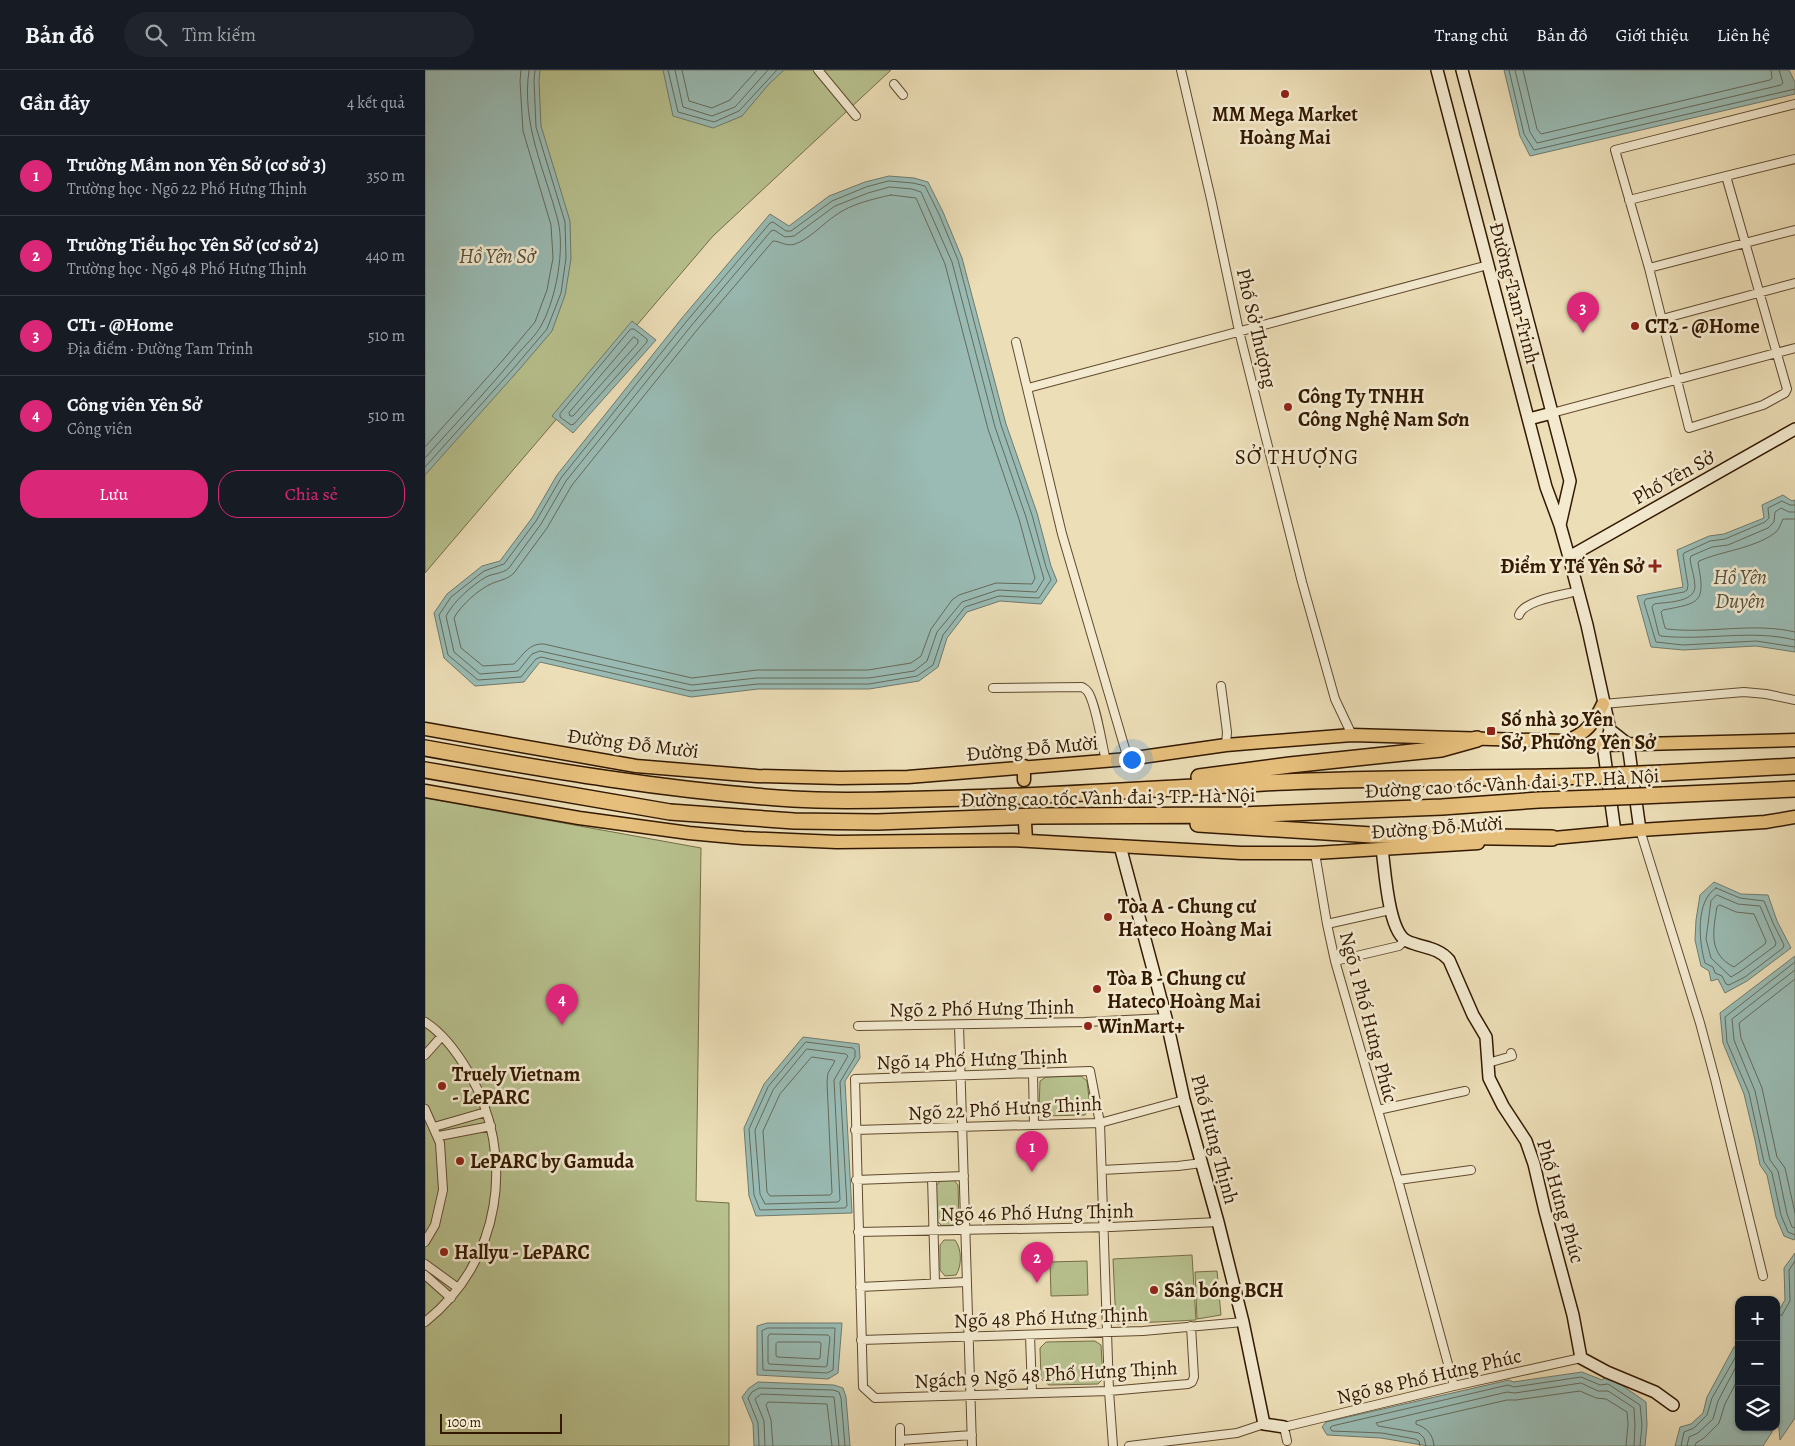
<!DOCTYPE html>
<html lang="vi">
<head>
<meta charset="utf-8">
<style>
  :root { --surface:#171b24; --page:#20242c; --text:#f1f3f6; --muted:#9ea1a6; --line:#363941; --accent:#db2777 }
  body { margin:0; font-family:Alegreya,serif; background:var(--page); color:var(--text) }
  .controls { position:absolute; right:15px; bottom:15px; display:grid; overflow:hidden; border-radius:10px; box-shadow:0 1px 4px #0004 }
  .controls button { width:45px; height:45px; display:grid; place-items:center; padding:0; border:0; border-bottom:1px solid var(--line); background:var(--surface); color:var(--text); font:25px sans-serif }
  .scale { position:absolute; left:15px; bottom:12px; width:122px; box-sizing:border-box; padding-left:5px; border:2px solid #331900; border-top:0; font-size:14px; line-height:18px; white-space:nowrap; color:#331900; -webkit-text-stroke:4px #f3ead0; paint-order:stroke }
  .you { position:absolute; left:706px; top:689px; width:18px; height:18px; margin:-12px; border:4px solid #fff; border-radius:50%; background:#1a73e8; box-shadow:0 0 0 8px #1a73e833 }
  .badge { display:grid; place-items:center; width:32px; height:32px; border-radius:50%; background:var(--accent); color:#fff; font-size:16px; font-weight:700 }
  .pin { position:absolute; translate:-50% -41px; filter:drop-shadow(0 1px 2px #0008) }
  .pin::after { content:''; position:absolute; top:26px; width:18px; height:15px; background:inherit; clip-path:polygon(0 0,100% 0,50% 100%) }
  .list { margin:0; padding:0; list-style:none }
  h2 { display:flex; justify-content:space-between; align-items:center; height:65px; margin:0; padding:0 20px; font-size:21px }
  h2 small { font-size:16px; font-weight:400; color:var(--muted) }
  .list li { display:grid; grid-template-columns:32px 1fr auto; gap:15px; align-items:center; box-sizing:border-box; height:80px; padding:0 20px; border-top:1px solid var(--line) }
  .list b { display:block; font-size:19px; white-space:nowrap }
  .list p { margin:0; font-size:16px; white-space:nowrap; color:var(--muted) }
  .list em { font-size:16px; font-style:normal; color:var(--muted) }
  .actions { display:flex; gap:10px; padding:15px 20px }
  .actions a { flex:1; padding:11px 0; border:1px solid var(--accent); border-radius:20px; text-align:center; font-size:18px; color:var(--accent) }
  .actions .main { background:var(--accent); color:#fff }
  .icon { flex:none; width:28px; height:28px; fill:none; stroke:currentColor; stroke-width:2; stroke-linecap:round; stroke-linejoin:round }
  .map { position:relative; flex:none; width:1370px; height:1376px; overflow:hidden }
  header { display:flex; align-items:center; gap:30px; box-sizing:border-box; height:70px; padding:0 25px; background:var(--surface); border-bottom:1px solid var(--line) }
  header strong { font-size:24px }
  nav { display:flex; gap:28px; margin-inline-start:auto; font-size:18px }
  .search { width:350px; height:45px; background:var(--page); display:flex; align-items:center; gap:12px; box-sizing:border-box; padding:0 18px; border-radius:28px; color:var(--muted); font-size:19px }
  main { display:flex }
  aside { flex:1; background:var(--surface) }
  .map>svg:first-child { display:block }
  .green { fill:#b7c18e; stroke:#756d47 }
  .water { fill:#99bbb4; stroke:#707a6c }
  .lines { fill:none; stroke-linecap:round; stroke-linejoin:round }
  .shore { stroke:#666a5a; stroke-width:1 }
  .primary-tunnel { stroke:#c7b792; stroke-width:12; stroke-dasharray:12 6; stroke-linecap:butt }
  .street-casing { stroke:#614a2e; stroke-width:10 }
  .secondary-casing { stroke:#331900; stroke-width:14 }
  .primary-casing { stroke:#331900; stroke-width:15 }
  .highway-casing { stroke:#331900; stroke-width:18 }
  .street { stroke:#f3ead0; stroke-width:8 }
  .secondary { stroke:#f3ead0; stroke-width:11 }
  .primary { stroke:#e6bf7c; stroke-width:12 }
  .highway { stroke:#e6bf7c; stroke-width:15 }
  .highway-bridge-casing { stroke:#331900; stroke-width:18; stroke-linecap:butt }
  .highway-bridge { stroke:#e6bf7c; stroke-width:15 }
  .poi-dot { fill:#8f2418; stroke:#f3ead0; stroke-width:2 }
  .labels { text-anchor:middle; stroke-width:5; stroke-linejoin:round; paint-order:stroke }
  .poi-label { font-size:20px; font-weight:bold; fill:#331900; stroke:#f3ead0; text-anchor:start }
  .street-label { font-size:20px; fill:#331900; stroke:#f3ead0 }
  .water-label { font-size:21px; font-style:italic; fill:#57523f; stroke:#f3ead0 }
  .neighbourhood-label { font-size:21px; letter-spacing:1px; fill:#331900; stroke:#f3ead0 }
</style>
</head>
<body>
<header>
<strong>Bản đồ</strong>
<div class="search"><svg class="icon" aria-label="search" viewBox="0 0 24 24"><circle cx="10" cy="10" r="6"/><path d="M15 15l6 6"/></svg>Tìm kiếm</div>
<nav><a>Trang chủ</a><a>Bản đồ</a><a>Giới thiệu</a><a>Liên hệ</a></nav>
</header>
<main>
<aside>
<h2>Gần đây<small>4 kết quả</small></h2>
<ul class="list">
<li><span class="badge">1</span><div><b>Trường Mầm non Yên Sở (cơ sở 3)</b><p>Trường học · Ngõ 22 Phố Hưng Thịnh</p></div><em>350 m</em></li>
<li><span class="badge">2</span><div><b>Trường Tiểu học Yên Sở (cơ sở 2)</b><p>Trường học · Ngõ 48 Phố Hưng Thịnh</p></div><em>440 m</em></li>
<li><span class="badge">3</span><div><b>CT1 - @Home</b><p>Địa điểm · Đường Tam Trinh</p></div><em>510 m</em></li>
<li><span class="badge">4</span><div><b>Công viên Yên Sở</b><p>Công viên</p></div><em>510 m</em></li>
</ul>
<div class="actions"><a class="main">Lưu</a><a>Chia sẻ</a></div>
</aside>
<div class="map">
<svg width="1370" height="1376" viewBox="0 0 1370 1376">
  <rect width="100%" height="100%" fill="#ecdeb7"/>
  <filter id="stains"><feTurbulence type="fractalNoise" baseFrequency=".004" numOctaves="4"/><feColorMatrix values="0 0 0 0 .2 0 0 0 0 .09 0 0 0 0 .02 0 0 0 .5 -.17"/></filter>
  <radialGradient id="worn" r=".72"><stop offset=".6" stop-color="#630" stop-opacity="0"/><stop offset="1" stop-color="#630" stop-opacity=".3"/></radialGradient>
  <path class="green" d="M0 0H466L288 166 0 503Z
    M0 728 276 778 271 1131 304 1133V1376H0Z
    M656 1006 662 1011 665 1037 660 1045 620 1046 614 1039 615 1011 621 1007Z
    M528 1109 533 1115 534 1150 530 1155 517 1156 512 1151 511 1116 516 1110Z
    M519 1170H530C537 1179 537 1196 531 1205L520 1206 515 1200V1175Z
    M767 1185 771 1250 691 1254 688 1189Z
    M662 1191 663 1225 626 1226 625 1192Z
    M792 1201 796 1245 772 1249 770 1202Z
    M670 1271 676 1275 678 1309 673 1314 624 1315 616 1309 615 1278 621 1272Z"/>
  <path class="water" d="M0 0H115L114 11 116 56 145 151 146 189 140 225 127 261 92 302 0 405Z
    M238 0H359L344 14 317 46 288 58 248 46Z
    M1079 0H1364L1370 12V24L1105 86 1095 66Z
    M464 106 489 108 503 112 518 142 537 188 581 354 612 443 626 496 632 511 616 534 575 531 542 542 522 568 513 597 494 611 444 619H333L266 627 115 592 99 612 50 616 19 588 9 543 22 524 57 496 75 491 107 448 132 405 257 248 345 144 364 156 404 126 440 112Z
    M207 251 231 270 148 363 127 346Z
    M1358 425 1367 431 1370 430V582L1331 576 1258 580 1226 577 1212 526 1258 517 1252 480 1284 466 1299 464 1339 448 1337 435Z
    M1289 812 1316 824 1343 825 1352 851 1366 878 1322 911 1300 923 1293 909 1286 911 1284 901 1276 896 1270 870 1271 850 1275 825Z
    M1370 886V1168L1369 1170 1359 1166 1351 1147 1342 1105 1335 1095 1330 1070 1319 1024 1298 973 1295 943Z
    M378 967 434 974 435 988 420 1011 427 1143 331 1146 324 1126 319 1058 339 1014Z
    M1370 1183V1348L1355 1370 1351 1328V1245L1360 1230 1359 1198Z
    M342 1253H417L413 1303 403 1309 332 1305V1256Z
    M1314 1275V1357H1346L1347 1362 1338 1376H1250L1255 1357 1266 1354 1278 1343 1282 1327 1309 1277Z
    M1157 1302 1177 1310 1180 1307 1195 1314 1221 1332 1222 1355 1220 1376H1003L956 1368 902 1365 897 1357 901 1352 1084 1310 1088 1312Z
    M333 1312 409 1315 418 1318 421 1327 425 1376H329L328 1354 317 1327 324 1318Z"/>
  <g class="lines">
    <path class="shore" d="M243 0 253 42 289 52 314 41 352 0
      M250 0 258 37 287 46 310 37 343 0
      M257 0 264 31 287 38 305 30 332 0
      M1084 0 1099 64 1109 80 1370 19
      M1090 0 1105 62 1112 73 1356 15 1358 13 1354 0
      M1098 0 1112 59 1116 64 1345 10 1347 8 1346 0
      M464 111 488 113 500 116 514 144 533 190 576 355 607 445 621 497 626 510 614 528 574 526 540 537 518 565 508 595 492 606 444 614H333L266 621 116 587 111 589 96 607 53 610 23 585 14 545 26 527 59 501 79 494 111 451 136 408 261 252 345 153 348 152 361 161H366L407 131 441 117Z
      M465 117 487 119 496 122 527 192 570 357 601 447 619 509 611 522 573 520 537 532 512 562 502 591 489 601 444 608H332L267 615 115 581 107 584 93 601 55 604 29 582 21 546C29 531 46 516 61 507 69 503 77 504 84 498L116 454 141 411 266 256 346 161 349 160 360 167 369 166 410 136 443 123Z
      M466 125 491 128 520 194 563 359 594 449 610 508 607 514 571 513 534 525 527 530 506 559 496 586 486 593 443 600H332L267 608 119 574C104 573 99 584 89 594L58 596 36 578 29 548C35 536 55 518 68 513 76 510 83 509 89 503L122 458 147 415 272 260 348 171C355 171 361 177 370 174 383 170 399 153 411 145 426 134 448 129 466 125Z
      M206 259H209L222 269V272L149 354 146 355 135 347V344Z
      M209 267 213 270V273L148 346H145L144 343Z
      M0 377 78 290 110 252 122 220 128 188 126 155 98 61 95 11 96 0
      M0 388C30 354 62 321 91 286 99 276 111 266 117 254 131 228 140 180 133 151 120 100 96 55 104 0
      M0 397 88 299 122 259 136 223 141 188 140 152 111 57 109 11 110 0
      M1370 435H1365L1357 431 1343 438 1344 448 1340 452 1300 469 1285 471 1259 483 1258 485 1263 515 1262 520 1259 522 1221 529 1219 532 1231 572 1258 575 1331 571 1370 577
      M1370 442H1364L1356 438 1350 442 1349 452 1343 458 1303 475 1287 477 1266 486 1265 489C1266 497 1270 508 1270 517 1269 533 1240 532 1229 534L1227 537 1234 565 1236 566C1281 571 1326 559 1370 570
      M1370 449H1358C1356 453 1355 458 1351 462 1332 478 1296 481 1274 491L1273 493C1281 533 1275 533 1238 540L1236 542 1240 558 1242 559C1285 564 1328 552 1370 562
      M1291 818 1315 828 1339 831 1348 853 1359 875 1358 878 1320 907 1304 915 1301 914 1297 906 1290 903 1288 897 1280 893C1274 872 1270 831 1291 818Z
      M1292 825 1313 834 1335 836 1351 873 1350 876 1316 901 1306 907 1286 888 1281 869 1286 831Z
      M1295 835 1311 842 1329 844 1341 871 1340 874 1309 897C1283 884 1288 861 1292 837Z
      M1370 892 1300 947 1302 972 1324 1023 1339 1092 1347 1103 1356 1145 1363 1162 1370 1165
      M1370 900 1307 949 1309 970 1330 1021 1345 1090 1353 1101 1362 1144 1367 1157 1370 1158
      M1370 909 1314 953 1316 968 1337 1018 1352 1087 1360 1098 1370 1143
      M381 972 428 978 430 980V987L415 1012 422 1136 420 1138 335 1140 329 1125 324 1059 343 1017Z
      M382 979 421 984 423 986 409 1010 415 1130 413 1132 340 1134 335 1124 330 1060 348 1020Z
      M387 987 408 990 410 991 403 1003 402 1012 407 1123 405 1125 345 1126 342 1122 338 1061 355 1024Z
      M1351 1246 1357 1245 1365 1231 1364 1200 1370 1191
      M343 1258H410L408 1300 402 1303 338 1300 337 1261Z
      M345 1264 403 1265 405 1267 402 1296 400 1297 344 1294 343 1292V1267Z
      M353 1272H395L396 1274 395 1288 393 1289 352 1287 351 1285V1274Z
      M334 1376 333 1353 323 1328 327 1322 334 1318 408 1320 414 1322 416 1328 420 1376
      M340 1376 339 1351 330 1329 336 1324 409 1327 414 1376
      M348 1376 346 1350 341 1335 343 1332 402 1334 407 1376
      M995 1376 994 1371 990 1369 957 1363 907 1361 905 1358 907 1356 1083 1315 1089 1317 1156 1307 1175 1315 1183 1314 1215 1335 1217 1355 1215 1376
      M1001 1376 999 1368 994 1363 953 1356 951 1353 1082 1322 1090 1323 1156 1313 1173 1321H1183L1209 1338 1210 1355 1209 1376
      M1009 1376C1008 1364 1002 1358 991 1354V1351L1082 1330H1091L1155 1321 1171 1328 1181 1329 1202 1342 1203 1354 1201 1376
      M1256 1376 1259 1362 1269 1358 1282 1345 1287 1328 1314 1281
      M1262 1376 1264 1367 1273 1363 1288 1349 1293 1331 1314 1291
      M1270 1376 1271 1373 1279 1368 1294 1353 1300 1334 1314 1307"/>
    <path class="primary-tunnel" d="M599 710 600 753"/>
    <g class="street-casing">
      <path id="street" d="M393 0 431 46
        M756 0 786 129 814 261 877 512 910 629 927 665
        M469 14 478 25
        M1301 106 1362 319 1360 323 1338 335 1264 358 1224 198 1190 80 1370 34
        M1204 130 1370 89
        M1224 198 1370 160
        M1237 249 1370 213
        M591 272 637 464 703 689
        M603 318 1063 195
        M1127 343 1370 278
        M1094 545C1099 530 1138 525 1153 521
        M796 616 802 662 801 675
        M568 618 657 617C660 619 661 619 663 622 671 634 677 675 681 691
        M1178 634 1319 622 1341 624 1370 630
        M1215 760 1275 953 1290 1009 1338 1206
        M890 783 902 854
        M965 840 902 854 910 891 973 1110 1029 1316
        M910 891 974 876 980 870
        M0 952C19 964 33 984 44 1003 92 1086 76 1192 0 1252
        M534 955 547 1376
        M433 956 660 952 741 948
        M0 985 16 967
        M1063 993 1087 986 1086 983
        M608 1003 609 1055
        M0 1039 15 1073 18 1120 10 1155 0 1172
        M953 1040 1040 1021
        M9 1057 61 1042
        M430 1060 675 1053 759 1030
        M14 1066 66 1056
        M677 1100 753 1096 777 1093
        M507 1107 510 1213
        M431 1110 539 1106
        M973 1110 1046 1100
        M433 1162 686 1157 793 1152
        M0 1194 33 1218
        M0 1205 26 1228
        M435 1217 542 1212
        M605 1265 607 1322
        M436 1270 718 1261 818 1252
        M475 1358V1376
        M475 1370 547 1365
        M862 1371 859 1357 1029 1316 1156 1288
        M688 1376 684 1321 675 1053 665 1001 430 1009 438 1317 450 1328 684 1321 763 1314 767 1312 769 1307 766 1256
        M704 1376 812 1363 839 1354"/>
    </g>
    <g class="secondary-casing">
      <path id="secondary" d="M1012 0 1121 417 1135 455 1144 487 1162 555 1185 660 1183 667 1178 675 1190 762
        M1037 0 1145 411 1135 455
        M1104 349 1127 343
        M1144 487 1370 359
        M1185 660 1203 674 1215 760
        M695 776 741 948 759 1030 793 1152 818 1252 839 1354 859 1357
        M957 779C960 799 963 862 982 871 997 878 1013 877 1024 890L1048 945 1061 967 1064 1008 1078 1036 1101 1071 1109 1094 1120 1141 1148 1245 1156 1288 1182 1302 1230 1322 1248 1335"/>
    </g>
    <g class="primary-casing">
      <path id="primary" d="M0 659 211 696 332 706 415 708 483 707 703 689 801 675 927 665 1140 671 1178 675 1370 670
        M1141 671C1161 664 1169 653 1178 634
        M599 696V710
        M0 721 154 748 264 763 318 768 412 772 588 770 816 783H890L1053 773
        M600 753 601 770
        M1118 769 1215 760 1340 752 1370 747"/>
    </g>
    <g class="highway-casing">
      <path id="highway" d="M0 678C122 700 244 721 368 729 412 732 458 730 503 729 615 727 727 719 839 713 948 707 1059 709 1169 706
        M0 700 245 742 369 751 452 752 612 746 816 745 1017 737 1114 730 1170 728
        M1237 703 1370 696
        M774 707 865 695 1016 679 1052 669
        M1238 725 1370 719
        M773 754 947 765 1127 768"/>
    </g>
    <use href="#street" class="street"/>
    <use href="#secondary" class="secondary"/>
    <use href="#primary" class="primary"/>
    <use href="#highway" class="highway"/>
    <g class="highway-bridge-casing">
      <path id="highway-bridge" d="M1169 706 1237 703
        M1170 728 1238 725"/>
    </g>
    <use href="#highway-bridge" class="highway-bridge"/>
  </g>
  <g class="poi-dot">
    <circle cx="860" cy="24" r="5"/>
    <circle cx="1210" cy="256" r="5"/>
    <circle cx="863" cy="337" r="5"/>
    <path d="M1227.5 488.5h5v5h5v5h-5v5h-5v-5h-5v-5h5z"/>
    <rect x="1061" y="656" width="10" height="10" rx="2.5"/>
    <circle cx="683" cy="847" r="5"/>
    <circle cx="672" cy="919" r="5"/>
    <circle cx="663" cy="956" r="5"/>
    <circle cx="17" cy="1016" r="5"/>
    <circle cx="35" cy="1091" r="5"/>
    <circle cx="19" cy="1182" r="5"/>
    <circle cx="729" cy="1220" r="5"/>
  </g>
  <g class="labels">
    <g class="poi-label">
      <text x="860" y="51" text-anchor="middle">MM Mega Market<tspan x="860" dy="23">Hoàng Mai</tspan></text>
      <text x="1220" y="263">CT2 - @Home</text>
      <text x="873" y="333">Công Ty TNHH<tspan x="873" dy="23">Công Nghệ Nam Sơn</tspan></text>
      <text x="1219" y="503" text-anchor="end">Điểm Y Tế Yên Sở</text>
      <text x="1076" y="656">Số nhà 30 Yên<tspan x="1076" dy="23">Sở, Phường Yên Sở</tspan></text>
      <text x="693" y="843">Tòa A - Chung cư<tspan x="693" dy="23">Hateco Hoàng Mai</tspan></text>
      <text x="682" y="915">Tòa B - Chung cư<tspan x="682" dy="23">Hateco Hoàng Mai</tspan></text>
      <text x="673" y="963">WinMart+</text>
      <text x="27" y="1011">Truely Vietnam<tspan x="27" dy="23">- LePARC</tspan></text>
      <text x="45" y="1098">LePARC by Gamuda</text>
      <text x="29" y="1189">Hallyu - LePARC</text>
      <text x="739" y="1227">Sân bóng BCH</text>
    </g>
    <g class="street-label">
      <text transform="translate(1090 223) rotate(75)" y="7">Đường Tam Trinh</text>
      <text transform="translate(832 258) rotate(77)" y="7">Phố Sở Thượng</text>
      <text transform="translate(1248 407) rotate(-29)" y="7">Phố Yên Sở</text>
      <text transform="translate(208 673) rotate(7)" y="7">Đường Đỗ Mười</text>
      <text transform="translate(607 678) rotate(-5)" y="7">Đường Đỗ Mười</text>
      <text transform="translate(1087 713) rotate(-3)" y="7">Đường cao tốc Vành đai 3 TP. Hà Nội</text>
      <text transform="translate(683 727) rotate(-1)" y="7">Đường cao tốc Vành đai 3 TP. Hà Nội</text>
      <text transform="translate(1012 757) rotate(-4)" y="7">Đường Đỗ Mười</text>
      <text transform="translate(557 938) rotate(-1)" y="7">Ngõ 2 Phố Hưng Thịnh</text>
      <text transform="translate(944 947) rotate(75)" y="7">Ngõ 1 Phố Hưng Phúc</text>
      <text transform="translate(547 989) rotate(-2)" y="7">Ngõ 14 Phố Hưng Thịnh</text>
      <text transform="translate(580 1038) rotate(-3)" y="7">Ngõ 22 Phố Hưng Thịnh</text>
      <text transform="translate(790 1069) rotate(75)" y="7">Phố Hưng Thịnh</text>
      <text transform="translate(1136 1131) rotate(74)" y="7">Phố Hưng Phúc</text>
      <text transform="translate(612 1142) rotate(-1)" y="7">Ngõ 46 Phố Hưng Thịnh</text>
      <text transform="translate(626 1247) rotate(-2)" y="7">Ngõ 48 Phố Hưng Thịnh</text>
      <text transform="translate(621 1304) rotate(-3)" y="7">Ngách 9 Ngõ 48 Phố Hưng Thịnh</text>
      <text transform="translate(1004 1306) rotate(-13)" y="7">Ngõ 88 Phố Hưng Phúc</text>
    </g>
    <g class="water-label">
      <text x="72" y="193">Hồ Yên Sở</text>
      <text x="1315" y="514">Hồ Yên<tspan x="1315" dy="24">Duyên</tspan></text>
    </g>
    <g class="neighbourhood-label">
      <text x="872" y="394">SỞ THƯỢNG</text>
    </g>
  </g>
  <rect width="100%" height="100%" filter="url(#stains)"/>
  <rect width="100%" height="100%" fill="url(#worn)"/>
</svg>
<div class="controls">
<button>+</button>
<button>−</button>
<button><svg class="icon" aria-label="layers" viewBox="0 0 24 24"><path d="M12 4l9 5-9 5-9-5zM3 14l9 5 9-5"/></svg></button>
</div>
<div class="scale">100 m</div>
<div class="you"></div>
<div class="pin badge" style="left:607px;top:1102px">1</div>
<div class="pin badge" style="left:612px;top:1213px">2</div>
<div class="pin badge" style="left:1158px;top:263px">3</div>
<div class="pin badge" style="left:137px;top:955px">4</div>
</div>
</main>
</body>
</html>
